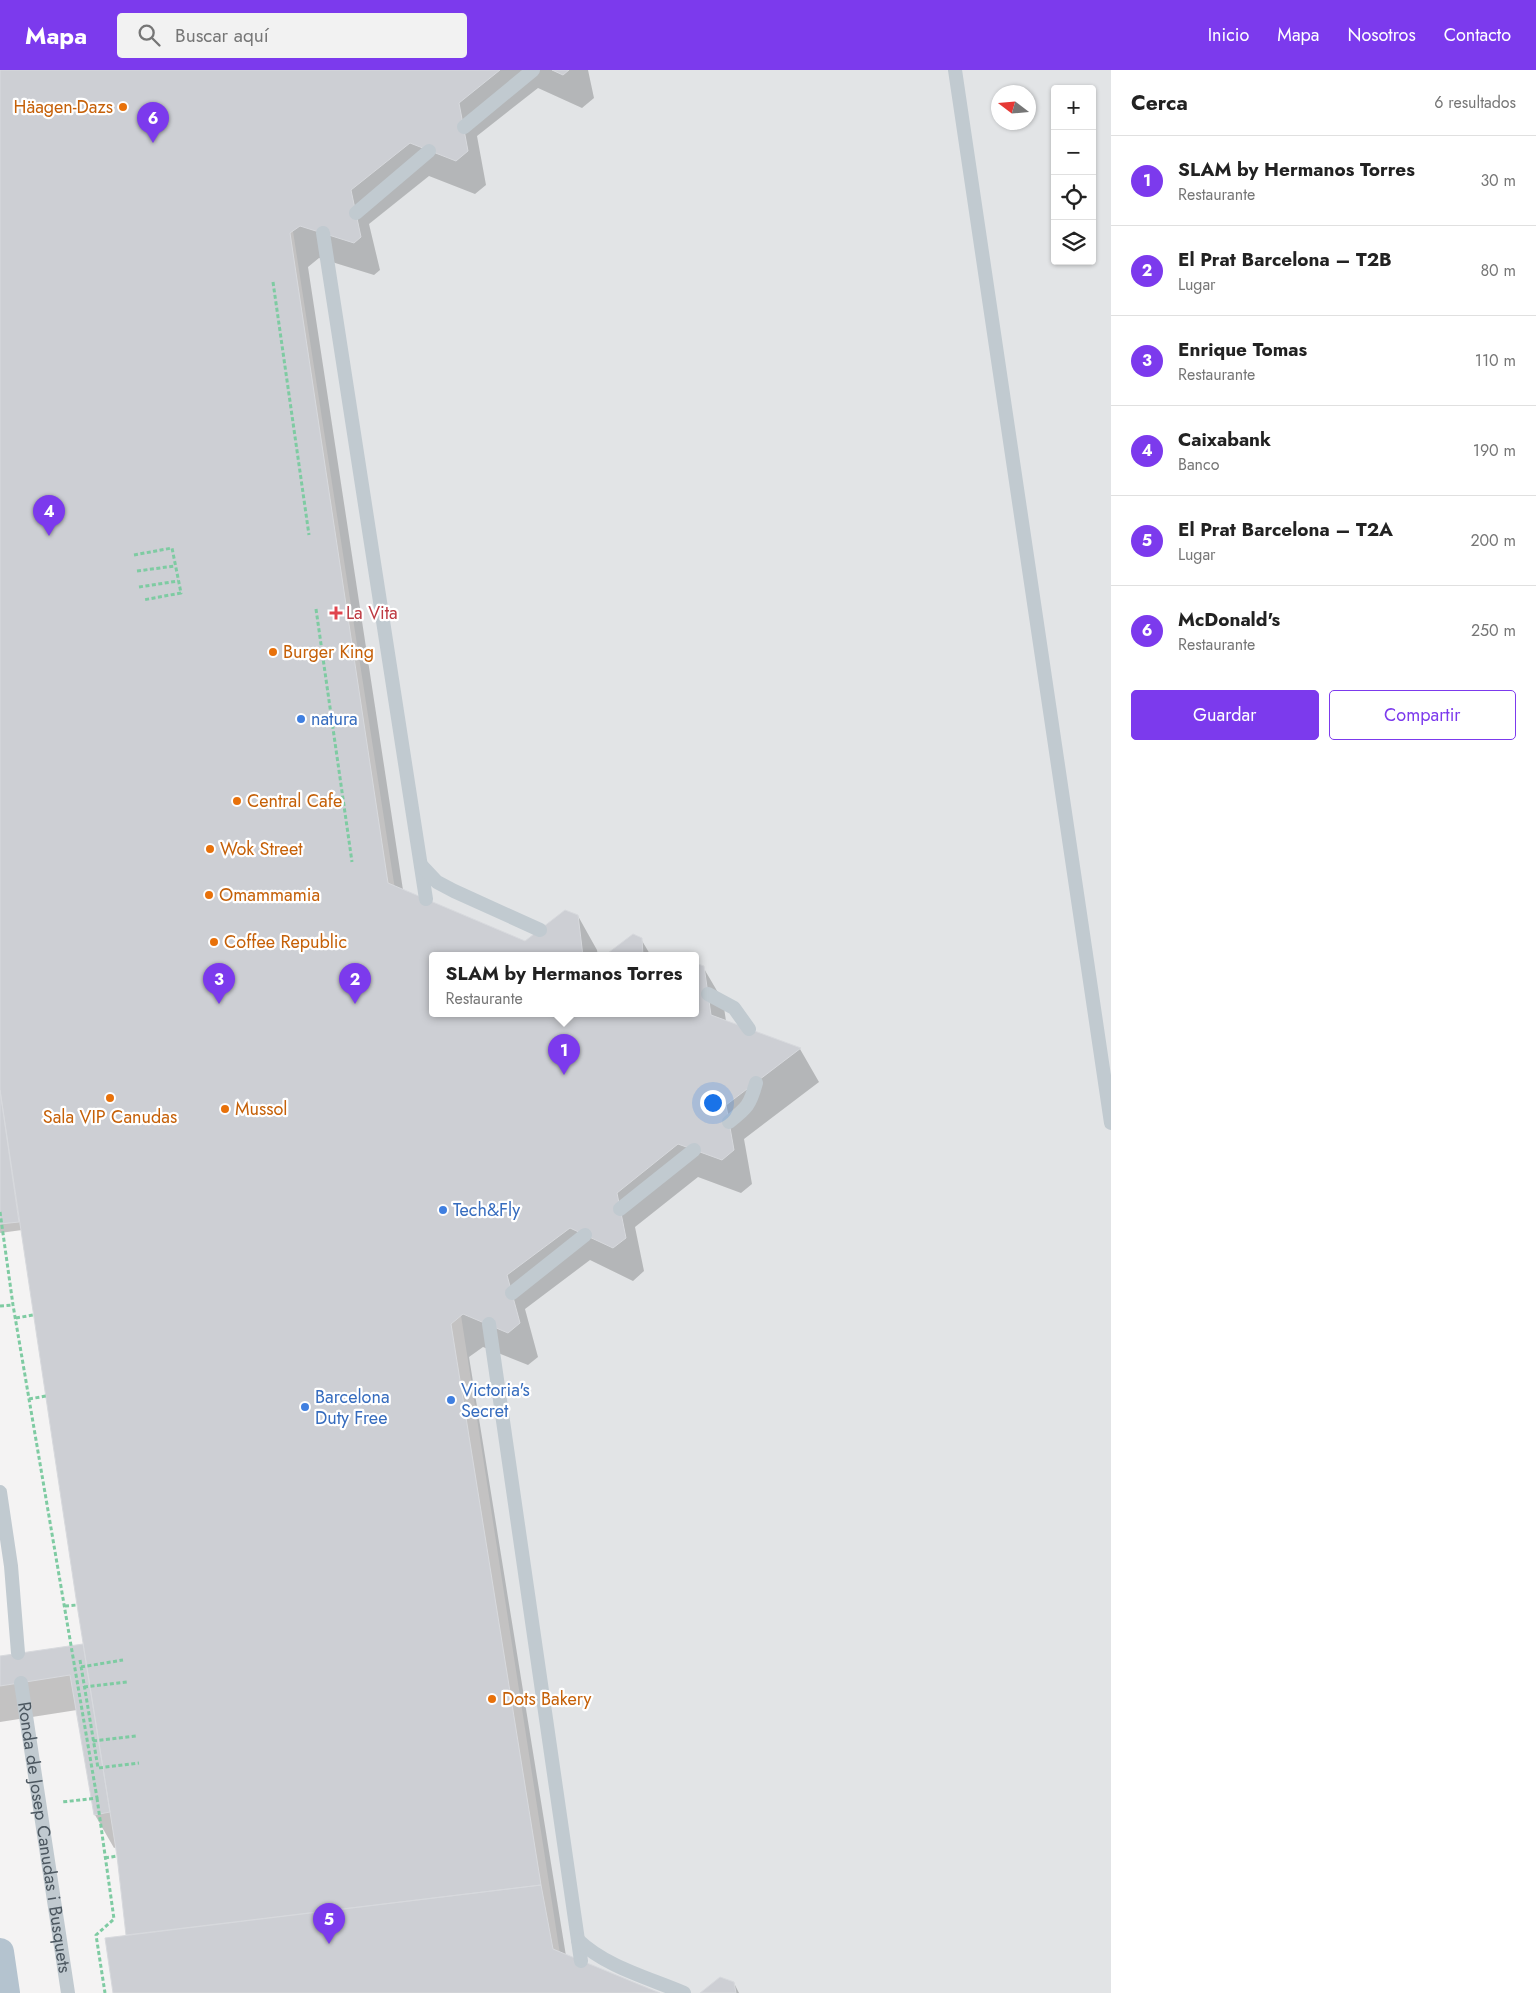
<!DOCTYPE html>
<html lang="es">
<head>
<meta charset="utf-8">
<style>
  :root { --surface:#fff; --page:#f2f2f2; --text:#222; --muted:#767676; --line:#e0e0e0; --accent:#7c3aed }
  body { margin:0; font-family:Jost,sans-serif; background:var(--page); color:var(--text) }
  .controls { position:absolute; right:15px; top:15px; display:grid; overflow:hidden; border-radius:5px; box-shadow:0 1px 4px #0004 }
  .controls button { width:45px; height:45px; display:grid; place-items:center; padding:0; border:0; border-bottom:1px solid var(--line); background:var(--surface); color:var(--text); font:25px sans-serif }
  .compass { position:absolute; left:991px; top:15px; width:45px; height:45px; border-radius:50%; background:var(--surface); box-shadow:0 1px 4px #0004; rotate:286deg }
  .you { position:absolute; left:712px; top:1032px; width:18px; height:18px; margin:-12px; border:4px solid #fff; border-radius:50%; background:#1a73e8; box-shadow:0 0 0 8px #1a73e833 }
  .badge { display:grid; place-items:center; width:32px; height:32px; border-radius:50%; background:var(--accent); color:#fff; font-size:16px; font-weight:700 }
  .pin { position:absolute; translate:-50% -41px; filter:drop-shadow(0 1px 2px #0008) }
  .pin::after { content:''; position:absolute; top:26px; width:18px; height:15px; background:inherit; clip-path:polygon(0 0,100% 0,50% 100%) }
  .popup { position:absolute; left:429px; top:882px; width:270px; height:65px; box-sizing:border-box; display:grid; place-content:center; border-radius:5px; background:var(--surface); filter:drop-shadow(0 1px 4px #0005); font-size:16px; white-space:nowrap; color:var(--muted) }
  .popup b { font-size:19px; color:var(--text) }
  .popup::after { content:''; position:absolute; left:50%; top:100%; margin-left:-10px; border:10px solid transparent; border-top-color:var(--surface) }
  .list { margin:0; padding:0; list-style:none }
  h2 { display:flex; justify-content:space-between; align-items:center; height:65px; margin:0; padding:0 20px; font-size:21px }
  h2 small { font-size:16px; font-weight:400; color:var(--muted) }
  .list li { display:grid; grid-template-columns:32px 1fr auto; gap:15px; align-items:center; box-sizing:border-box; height:90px; padding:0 20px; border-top:1px solid var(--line) }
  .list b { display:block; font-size:19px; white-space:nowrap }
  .list p { margin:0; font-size:16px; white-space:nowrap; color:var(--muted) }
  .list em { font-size:16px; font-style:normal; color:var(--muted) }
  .actions { display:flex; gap:10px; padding:15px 20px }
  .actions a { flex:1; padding:11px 0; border:1px solid var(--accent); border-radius:5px; text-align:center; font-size:18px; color:var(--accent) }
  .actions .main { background:var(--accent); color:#fff }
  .icon { flex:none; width:28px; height:28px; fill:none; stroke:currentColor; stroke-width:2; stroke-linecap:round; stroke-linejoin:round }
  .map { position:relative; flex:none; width:1111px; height:1923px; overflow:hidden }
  header { display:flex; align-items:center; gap:30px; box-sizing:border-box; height:70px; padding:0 25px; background:var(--accent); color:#fff }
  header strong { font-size:24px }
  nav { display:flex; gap:28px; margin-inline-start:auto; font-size:18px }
  .search { width:350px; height:45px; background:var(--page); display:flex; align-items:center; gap:12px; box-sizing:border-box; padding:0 18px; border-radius:5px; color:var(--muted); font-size:19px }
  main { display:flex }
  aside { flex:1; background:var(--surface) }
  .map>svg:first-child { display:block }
  .airport { fill:#e2e4e6; fill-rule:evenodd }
  .shadow { fill:#0003 }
  .building { fill:#cdcfd4; stroke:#d7d9dd }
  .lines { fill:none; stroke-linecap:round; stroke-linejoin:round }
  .path { stroke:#7ecba2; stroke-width:3; stroke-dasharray:4 2.5; stroke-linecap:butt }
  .service { stroke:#c1cad0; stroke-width:14 }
  .primary { stroke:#b4c3cf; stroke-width:28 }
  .food-dot { fill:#e8710a; stroke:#fff; stroke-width:2 }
  .health-dot { fill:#e0444e; stroke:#fff; stroke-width:2 }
  .shop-dot { fill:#3f7fe0; stroke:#fff; stroke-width:2 }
  .labels { text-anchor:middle; stroke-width:4.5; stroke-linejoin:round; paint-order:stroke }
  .food-label { font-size:18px; fill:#c56008; stroke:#fff; text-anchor:start }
  .health-label { font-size:18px; fill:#be3a42; stroke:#fff; text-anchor:start }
  .shop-label { font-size:18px; fill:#366cbe; stroke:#fff; text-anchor:start }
  .street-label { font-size:18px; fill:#4b565f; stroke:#fff }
</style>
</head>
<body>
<header>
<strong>Mapa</strong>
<div class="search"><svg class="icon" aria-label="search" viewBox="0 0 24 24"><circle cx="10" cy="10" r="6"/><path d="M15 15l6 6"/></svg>Buscar aquí</div>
<nav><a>Inicio</a><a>Mapa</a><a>Nosotros</a><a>Contacto</a></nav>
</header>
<main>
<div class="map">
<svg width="1111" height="1923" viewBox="0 0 1111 1923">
  <rect width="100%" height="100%" fill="#f4f3f3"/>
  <path class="airport" d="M268 0H1111V1923H566ZM1055 19H1092V191H1055ZM998 22H1028V52H998ZM433 886H695V944H433Z"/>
  <path class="shadow" d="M0 0H588L594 28 582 38 538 18 477 66 486 115 475 124 429 106 369 154 380 200 374 205 319 188 308 197 403 820 525 873 578 846 597 880 598 886H433V944H695L703 897 723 931 726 951 800 979 819 1012 744 1069 752 1114 741 1123 698 1107 635 1157 644 1201 633 1211 590 1190 525 1239 538 1287 528 1295 483 1277 469 1287 566 1886 657 1923H115L127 1866 118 1785 117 1777 114 1778 95 1745 77 1640 0 1652V1588L85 1576 22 1160 0 1163Z
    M633 865 641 869 651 886H606Z
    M734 1913 739 1923H703Z"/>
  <path class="building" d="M0 0H500L459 33 468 81 456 91 410 73 351 120 361 167 354 173 300 156 290 163 388 813 525 871 565 840 578 845 583 886H433V944H695V893L704 896 711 945 801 978 726 1035 734 1080 722 1090 678 1074 617 1123 626 1168 613 1178 570 1158 507 1205 520 1253 508 1263 463 1244 451 1254 541 1815 126 1865 117 1786 77 1535 0 1020Z
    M552 0H569L563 5Z
    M633 864 642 868 643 886H604Z
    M0 1020 19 1152 0 1154Z
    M83 1574 110 1742 94 1745 70 1605 0 1616V1586Z
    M541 1815 553 1879 660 1923H113L105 1868Z
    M720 1907 734 1912 736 1923H700Z"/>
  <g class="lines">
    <path class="path" d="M273 212 309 465
      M134 485 172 478 181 523 143 530
      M137 501 175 496
      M139 517 178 511
      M316 539 352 792
      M0 1142 13 1235 97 1728 62 1732
      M0 1236 13 1235
      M16 1248 33 1245
      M29 1329 46 1326
      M65 1536 77 1535
      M80 1590 98 1698 139 1693
      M81 1597 123 1590
      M84 1617 127 1612
      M93 1671 136 1666
      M97 1728 114 1849 96 1865 105 1923
      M105 1788 117 1786"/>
    <g class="service">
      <path d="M955 0 1111 1053"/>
      <path d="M464 57 533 0"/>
      <path d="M356 143 429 81"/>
      <path d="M323 163 426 829"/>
      <path d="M421 795 437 812 454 821 540 860"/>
      <path d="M708 924 734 938 749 959"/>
      <path d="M729 1052C747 1038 750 1035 756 1013"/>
      <path d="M620 1139 694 1080"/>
      <path d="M512 1223 585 1165"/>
      <path d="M489 1254 581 1891"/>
      <path d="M0 1422 11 1496 18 1583"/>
      <path id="s1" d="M21 1613 68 1923"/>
      <path d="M578 1870C606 1897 649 1908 684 1923"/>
    </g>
    <path class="primary" d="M0 1882 6 1923"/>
  </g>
  <g class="food-dot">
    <circle cx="123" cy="37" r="5"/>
    <circle cx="273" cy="582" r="5"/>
    <circle cx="237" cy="731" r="5"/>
    <circle cx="210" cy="779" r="5"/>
    <circle cx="209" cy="825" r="5"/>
    <circle cx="214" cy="872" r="5"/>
    <circle cx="110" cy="1028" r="5"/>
    <circle cx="225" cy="1039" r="5"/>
    <circle cx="492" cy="1629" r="5"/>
  </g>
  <path class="health-dot" d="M333.5 535.5h5v5h5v5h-5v5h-5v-5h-5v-5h5z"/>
  <g class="shop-dot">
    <circle cx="301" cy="649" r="5"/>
    <circle cx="443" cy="1140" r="5"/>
    <circle cx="451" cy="1330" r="5"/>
    <circle cx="305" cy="1337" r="5"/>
  </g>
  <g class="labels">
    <g class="food-label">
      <text x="113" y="43" text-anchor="end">Häagen-Dazs</text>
      <text x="283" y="588">Burger King</text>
      <text x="247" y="737">Central Cafe</text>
      <text x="220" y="785">Wok Street</text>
      <text x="219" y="831">Omammamia</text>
      <text x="224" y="878">Coffee Republic</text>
      <text x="235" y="1045">Mussol</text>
      <text x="110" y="1053" text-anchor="middle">Sala VIP Canudas</text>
      <text x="502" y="1635">Dots Bakery</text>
    </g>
    <g class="health-label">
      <text x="346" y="549">La Vita</text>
    </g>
    <g class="shop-label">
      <text x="311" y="655">natura</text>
      <text x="453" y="1146">Tech&amp;Fly</text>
      <text x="461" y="1326">Victoria's<tspan x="461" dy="21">Secret</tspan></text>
      <text x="315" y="1333">Barcelona<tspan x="315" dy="21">Duty Free</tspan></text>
    </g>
    <g class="street-label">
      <text dy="6" stroke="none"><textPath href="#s1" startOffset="156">Ronda de Josep Canudas i Busquets</textPath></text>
    </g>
  </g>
</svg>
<div class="controls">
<button>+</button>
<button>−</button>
<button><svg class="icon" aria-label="locate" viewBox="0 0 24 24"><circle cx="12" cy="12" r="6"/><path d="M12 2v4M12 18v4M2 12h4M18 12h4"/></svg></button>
<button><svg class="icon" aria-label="layers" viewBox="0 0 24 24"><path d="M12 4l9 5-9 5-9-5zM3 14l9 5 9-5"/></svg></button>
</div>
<svg class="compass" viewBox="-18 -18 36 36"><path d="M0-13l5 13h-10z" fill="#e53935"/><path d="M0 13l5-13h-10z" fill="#767676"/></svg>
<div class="you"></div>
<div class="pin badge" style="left:564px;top:1005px">1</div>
<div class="popup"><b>SLAM by Hermanos Torres</b>Restaurante</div>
<div class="pin badge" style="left:355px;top:934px">2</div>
<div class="pin badge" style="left:219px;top:934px">3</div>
<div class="pin badge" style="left:49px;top:466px">4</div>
<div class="pin badge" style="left:329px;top:1874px">5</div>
<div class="pin badge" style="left:153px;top:73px">6</div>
</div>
<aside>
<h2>Cerca<small>6 resultados</small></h2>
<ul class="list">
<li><span class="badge">1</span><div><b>SLAM by Hermanos Torres</b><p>Restaurante</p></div><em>30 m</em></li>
<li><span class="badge">2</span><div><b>El Prat Barcelona – T2B</b><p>Lugar</p></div><em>80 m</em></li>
<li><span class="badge">3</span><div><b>Enrique Tomas</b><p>Restaurante</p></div><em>110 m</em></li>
<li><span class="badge">4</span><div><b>Caixabank</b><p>Banco</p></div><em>190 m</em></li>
<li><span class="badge">5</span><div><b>El Prat Barcelona – T2A</b><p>Lugar</p></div><em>200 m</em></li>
<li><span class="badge">6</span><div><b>McDonald's</b><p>Restaurante</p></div><em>250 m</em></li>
</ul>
<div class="actions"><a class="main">Guardar</a><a>Compartir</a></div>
</aside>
</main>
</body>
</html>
